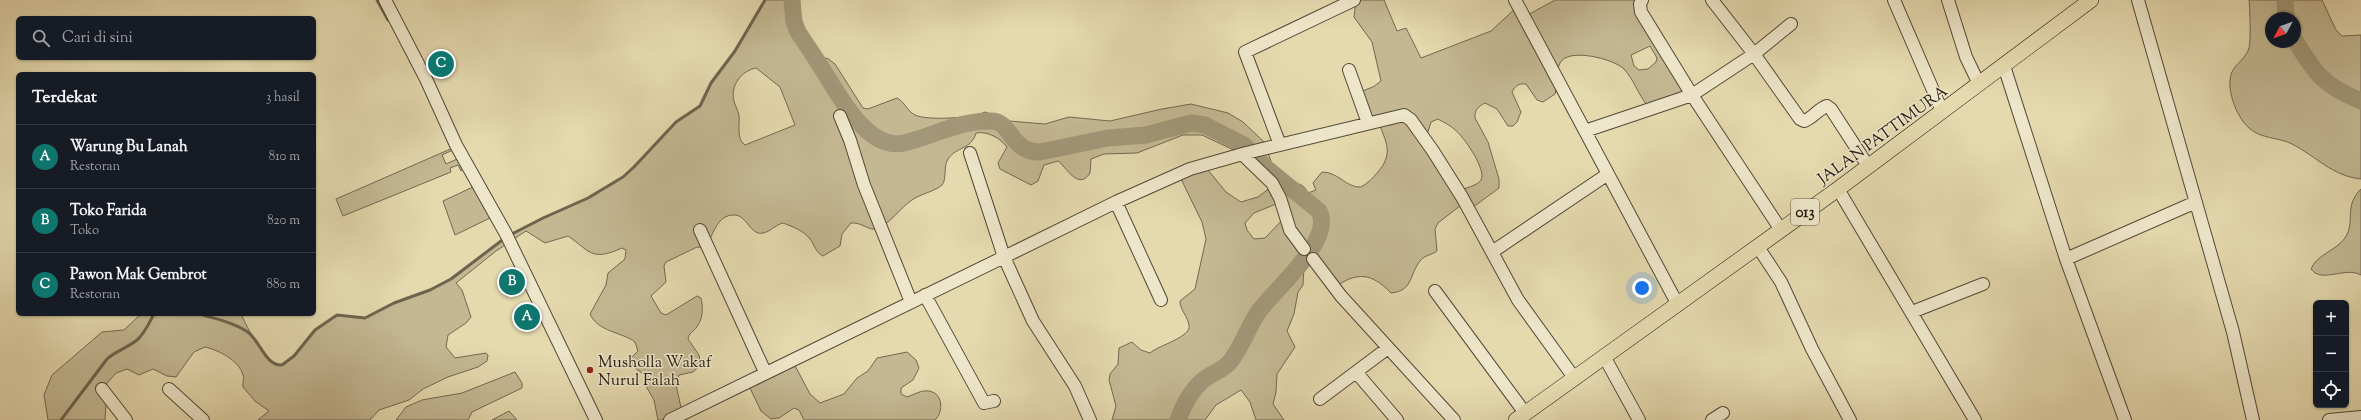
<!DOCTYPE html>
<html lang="id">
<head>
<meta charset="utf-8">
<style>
  :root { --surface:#171b24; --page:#242831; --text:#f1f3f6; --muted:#9ea1a6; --line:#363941; --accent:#0f766e }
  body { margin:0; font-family:"Sorts Mill Goudy",serif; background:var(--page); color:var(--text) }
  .controls { position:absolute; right:12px; bottom:12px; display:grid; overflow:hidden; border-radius:6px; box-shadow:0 1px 3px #0004 }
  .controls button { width:36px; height:36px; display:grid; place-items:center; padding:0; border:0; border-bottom:1px solid var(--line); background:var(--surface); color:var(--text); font:20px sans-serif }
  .compass { position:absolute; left:2265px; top:12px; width:36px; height:36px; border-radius:50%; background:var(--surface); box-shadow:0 1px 3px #0004; rotate:229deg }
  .you { position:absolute; left:1642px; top:288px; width:14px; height:14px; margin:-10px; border:3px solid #fff; border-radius:50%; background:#1a73e8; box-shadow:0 0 0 6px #1a73e833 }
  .badge { display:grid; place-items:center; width:26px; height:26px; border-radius:50%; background:var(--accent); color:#fff; font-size:13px; font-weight:700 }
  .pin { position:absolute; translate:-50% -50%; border:2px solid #fff; box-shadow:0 1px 4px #0006 }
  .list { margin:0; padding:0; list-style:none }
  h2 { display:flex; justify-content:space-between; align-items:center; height:52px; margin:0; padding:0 16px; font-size:17px }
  h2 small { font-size:13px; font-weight:400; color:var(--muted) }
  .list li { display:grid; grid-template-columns:26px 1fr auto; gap:12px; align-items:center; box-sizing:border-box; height:64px; padding:0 16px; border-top:1px solid var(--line) }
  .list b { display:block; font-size:15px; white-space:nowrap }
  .list p { margin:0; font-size:13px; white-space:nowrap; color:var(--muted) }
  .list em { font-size:13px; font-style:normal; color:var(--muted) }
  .icon { flex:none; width:22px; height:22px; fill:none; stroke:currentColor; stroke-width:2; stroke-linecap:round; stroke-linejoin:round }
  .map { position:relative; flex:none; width:2361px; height:420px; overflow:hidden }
  .search { position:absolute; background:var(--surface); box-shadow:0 1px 3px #0004; left:16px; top:16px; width:300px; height:44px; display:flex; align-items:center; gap:10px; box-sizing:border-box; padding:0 14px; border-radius:6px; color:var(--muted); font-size:15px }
  .panel { position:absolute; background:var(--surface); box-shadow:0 1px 3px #0004; left:16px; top:72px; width:300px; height:244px; border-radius:6px }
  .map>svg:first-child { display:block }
  .green { fill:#c4b893; stroke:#726850; fill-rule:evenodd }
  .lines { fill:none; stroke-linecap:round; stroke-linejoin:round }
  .stream { stroke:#6e644e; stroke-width:3 }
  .river { stroke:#a29778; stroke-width:17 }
  .minor-casing { stroke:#524836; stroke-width:14 }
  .major-casing { stroke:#21180e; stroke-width:16 }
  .minor { stroke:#eee6ca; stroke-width:12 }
  .major { stroke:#e5d9ae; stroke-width:15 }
  .poi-dot { fill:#8f2418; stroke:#eee6ca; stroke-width:1.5 }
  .labels { text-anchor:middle; stroke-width:3; stroke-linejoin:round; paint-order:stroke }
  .shield { fill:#eee6ca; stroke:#5e5646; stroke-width:1 }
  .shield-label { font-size:15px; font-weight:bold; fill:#21180e }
  .street-label { font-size:16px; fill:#21180e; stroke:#eee6ca }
  .poi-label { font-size:16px; fill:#21180e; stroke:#eee6ca; text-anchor:start }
</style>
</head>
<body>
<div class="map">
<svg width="2361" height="420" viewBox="0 0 2361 420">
  <rect width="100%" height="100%" fill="#e5d9ae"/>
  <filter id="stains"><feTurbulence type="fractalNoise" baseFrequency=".005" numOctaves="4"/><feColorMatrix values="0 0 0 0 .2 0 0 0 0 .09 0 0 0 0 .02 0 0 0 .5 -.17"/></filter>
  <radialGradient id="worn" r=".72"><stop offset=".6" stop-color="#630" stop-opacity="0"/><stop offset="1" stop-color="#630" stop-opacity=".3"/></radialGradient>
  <path class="green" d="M765 0H792L794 22 818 62 827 58 835 64 863 108 868 109 897 98C905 102 907 111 915 115 927 121 973 118 985 112L1009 121 1045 124 1069 117 1110 121 1162 109 1191 104 1228 113 1243 122 1264 142 1272 164 1290 183C1299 184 1303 183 1308 193L1316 190 1313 183 1322 172C1339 172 1346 188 1361 187 1368 183 1373 178 1378 172 1394 153 1386 142 1378 121L1368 123 1357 93 1373 87 1381 81 1372 42 1354 17 1356 0H1384L1397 31 1406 28 1421 58 1491 31 1518 6 1524 17 1555 0H1642L1640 4 1692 95 1647 105C1638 94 1634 80 1624 69 1614 59 1568 47 1560 63 1555 72 1558 84 1555 94L1543 102 1537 100 1526 84C1519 83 1515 86 1512 92L1521 112 1517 122 1513 126H1508L1497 109 1485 103C1479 106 1474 110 1475 118L1488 142 1499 179V188L1472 208 1465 202 1438 223 1435 229 1437 251C1432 255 1425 255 1421 260 1409 273 1414 291 1391 293 1372 273 1357 271 1334 288L1316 262 1304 267 1303 285 1298 292 1294 314 1287 331 1295 347 1277 374 1276 392 1273 404 1284 420H1256L1250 402 1241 390 1216 405 1205 420H1112L1116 406 1109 380 1110 374 1118 364 1119 348 1132 342 1141 350 1150 353C1159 345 1192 337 1189 325 1188 317 1180 310 1180 301L1195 289 1206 239 1202 222 1181 179 1182 173 1208 170 1226 192 1241 202 1258 197 1270 188 1276 204 1254 213 1245 223 1247 230 1254 239 1265 238 1286 216 1280 198 1242 154 1202 135H1183L1137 153 1104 154 1091 159 1090 173C1078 192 1065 165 1058 161L1044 165 1038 181 1031 185 1000 169 998 163 1007 147C1000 138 988 131 976 133 971 150 957 146 948 159 943 167 947 179 942 185 936 191 920 194 912 200 901 207 888 226 876 229 869 231 862 222 851 223L842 234 840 246 823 256C815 252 815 245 810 239 803 230 793 227 783 223 775 225 770 232 763 233 751 236 747 216 735 215 716 214 713 237 705 248L697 247 666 262 664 266 666 282 651 296 661 313 666 315 697 296 701 298C703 307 703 318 698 325 695 331 689 332 688 339L699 355 701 365 693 372 679 375 676 385 682 412 670 420H658L654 400 647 388 646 376 631 365V358L638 351 635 342C622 332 598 332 590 314L606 285 608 273 625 259 626 250 622 248C591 262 590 251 568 236L545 243 526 231 496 251 456 283 462 290 471 317 466 323 448 335 446 347 455 358 486 353 488 355 487 361 478 367 448 377 423 389 409 400 379 410 370 420H258L269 411 255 401 243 387C242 382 245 379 243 375 239 360 218 350 205 347L194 352 176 377 167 376 153 369 139 375 127 369 116 373 102 389 106 404 105 420H48L44 395 52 375 102 332 124 330 141 314H241C247 327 266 366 282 365L294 356 315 330 337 315 365 318 394 303 430 290 451 279 514 232 588 198 623 177 676 122 700 106 711 83 735 51ZM1650 46 1657 58 1656 62 1648 69 1639 70 1634 66 1631 55ZM756 68 780 87 795 125 745 145C736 139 740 125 739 115 738 110 735 106 734 101 730 86 741 71 756 68ZM1438 119C1443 122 1450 125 1454 129 1463 135 1487 170 1481 180 1477 186 1465 188 1458 191L1427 135 1431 122Z
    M2249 0H2322L2336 30 2342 36 2361 35V179C2332 176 2316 156 2292 144 2278 137 2261 139 2249 128 2236 117 2224 85 2233 70 2238 62 2246 58 2249 48 2251 42 2250 7 2249 0ZM2271 18H2295V42H2271Z
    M455 147 492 217 455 235 443 201 475 186 465 168 461 171 458 165 450 168 451 172 343 216 336 199ZM453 150 457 159 446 164 442 155Z
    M2361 189V275C2345 266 2322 284 2311 269 2316 255 2337 250 2345 238 2356 222 2343 207 2361 189Z
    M907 352 916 360 919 368 913 380 901 388V394L907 397C913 395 921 390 928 391 943 392 944 412 935 420H804L799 410 794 408 779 418 771 419 761 411 747 382 792 360 810 394 820 403 844 394 857 378 868 371 877 358Z
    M515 372 522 383V388L472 412 468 420H396L406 407 422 400 462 393Z
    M509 411 517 420H492Z"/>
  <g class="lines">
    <path class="stream" d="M377 0 388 20
      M510 235 543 218 588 198 623 177 634 167 676 122 700 106 711 83 735 51 765 0
      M200 314C216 319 236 323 249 333 260 342 266 366 282 365L294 356 315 330 337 315 365 318 394 303 430 290 451 279 505 238
      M61 420 107 359C116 351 127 348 137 340 145 333 149 323 154 314"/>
    <path class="river" d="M792 0 794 22 798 32C807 46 817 60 826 75 841 99 869 151 904 143 933 136 961 120 992 121 1012 122 1010 152 1040 152L1108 138 1146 135 1191 123 1205 125 1244 145 1265 167 1319 211C1335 241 1272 291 1257 314 1247 330 1241 348 1230 362 1225 368 1216 372 1209 376 1193 386 1184 403 1178 420
      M2285 0 2286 18
      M2295 40C2315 74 2324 86 2361 101"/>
    <g class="minor-casing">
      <path id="minor" d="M385 0 426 79 456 145 506 234 596 420
        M1515 0 1678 305
        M1642 0 1640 4 1641 12 1692 95 1781 230
        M1894 0 1942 111
        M1948 0 1966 57 1979 84
        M2138 0 2233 332 2253 420
        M1791 24 1754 54 1800 119 1804 121C1813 118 1818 109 1827 106L1831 109 1868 166
        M2004 66 2066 259 2125 420
        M1349 70 1368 123
        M840 116 850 140 864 185 911 302
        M1585 131 1692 95 1754 54 1712 0
        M1280 145 1245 52 1354 0
        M970 153 1004 257 1116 202 1190 169 1246 153 1404 115 1411 120 1433 151 1462 197 1518 300 1575 379
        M1242 154 1272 183 1280 198 1290 230 1304 249
        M1838 189 1975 420
        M1116 202 1161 300
        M700 230 765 372
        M1758 247 1781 282 1812 349 1850 420
        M1492 252 1608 174
        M1313 259 1341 296 1454 420
        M2066 259 2196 202
        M1435 291 1525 413
        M925 295 984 403 994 401
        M1912 312 1983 284
        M1605 358 1639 420
        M1356 372 1397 420
        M102 389 126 420
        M169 389 203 420
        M1320 399 1388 348
        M670 420 1004 257 1033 321 1075 386 1090 420
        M1712 420 1723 413
        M2329 420 2361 417"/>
    </g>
    <g class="major-casing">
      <path id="major" d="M1516 420 1838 189 2091 0"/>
    </g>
    <use href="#minor" class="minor"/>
    <use href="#major" class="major"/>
  </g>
  <circle class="poi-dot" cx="590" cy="370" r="4"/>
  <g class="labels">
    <rect class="shield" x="1791" y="199" width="28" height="26" rx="3"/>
    <g class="shield-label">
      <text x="1805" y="217">013</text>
    </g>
    <g class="street-label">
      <text transform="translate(1882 134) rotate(-36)" y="6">JALAN PATTIMURA</text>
    </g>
    <g class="poi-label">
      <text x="598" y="367">Musholla Wakaf<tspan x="598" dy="18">Nurul Falah</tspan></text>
    </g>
  </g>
  <rect width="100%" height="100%" filter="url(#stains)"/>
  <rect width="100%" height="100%" fill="url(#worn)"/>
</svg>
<div class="controls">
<button>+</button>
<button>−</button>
<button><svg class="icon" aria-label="locate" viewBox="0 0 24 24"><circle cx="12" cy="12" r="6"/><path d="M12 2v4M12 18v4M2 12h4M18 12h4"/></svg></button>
</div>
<svg class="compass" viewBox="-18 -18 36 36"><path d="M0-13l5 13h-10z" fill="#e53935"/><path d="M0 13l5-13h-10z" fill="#9ea1a6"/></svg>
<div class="you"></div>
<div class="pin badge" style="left:527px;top:317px">A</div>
<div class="pin badge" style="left:512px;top:282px">B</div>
<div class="pin badge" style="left:441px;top:64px">C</div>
<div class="search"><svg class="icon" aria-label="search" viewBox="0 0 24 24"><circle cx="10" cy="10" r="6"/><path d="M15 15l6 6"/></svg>Cari di sini</div>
<section class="panel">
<h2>Terdekat<small>3 hasil</small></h2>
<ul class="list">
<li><span class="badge">A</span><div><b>Warung Bu Lanah</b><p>Restoran</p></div><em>810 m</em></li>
<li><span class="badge">B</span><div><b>Toko Farida</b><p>Toko</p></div><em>820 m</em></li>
<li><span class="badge">C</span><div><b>Pawon Mak Gembrot</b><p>Restoran</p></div><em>880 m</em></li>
</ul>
</section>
</div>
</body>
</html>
